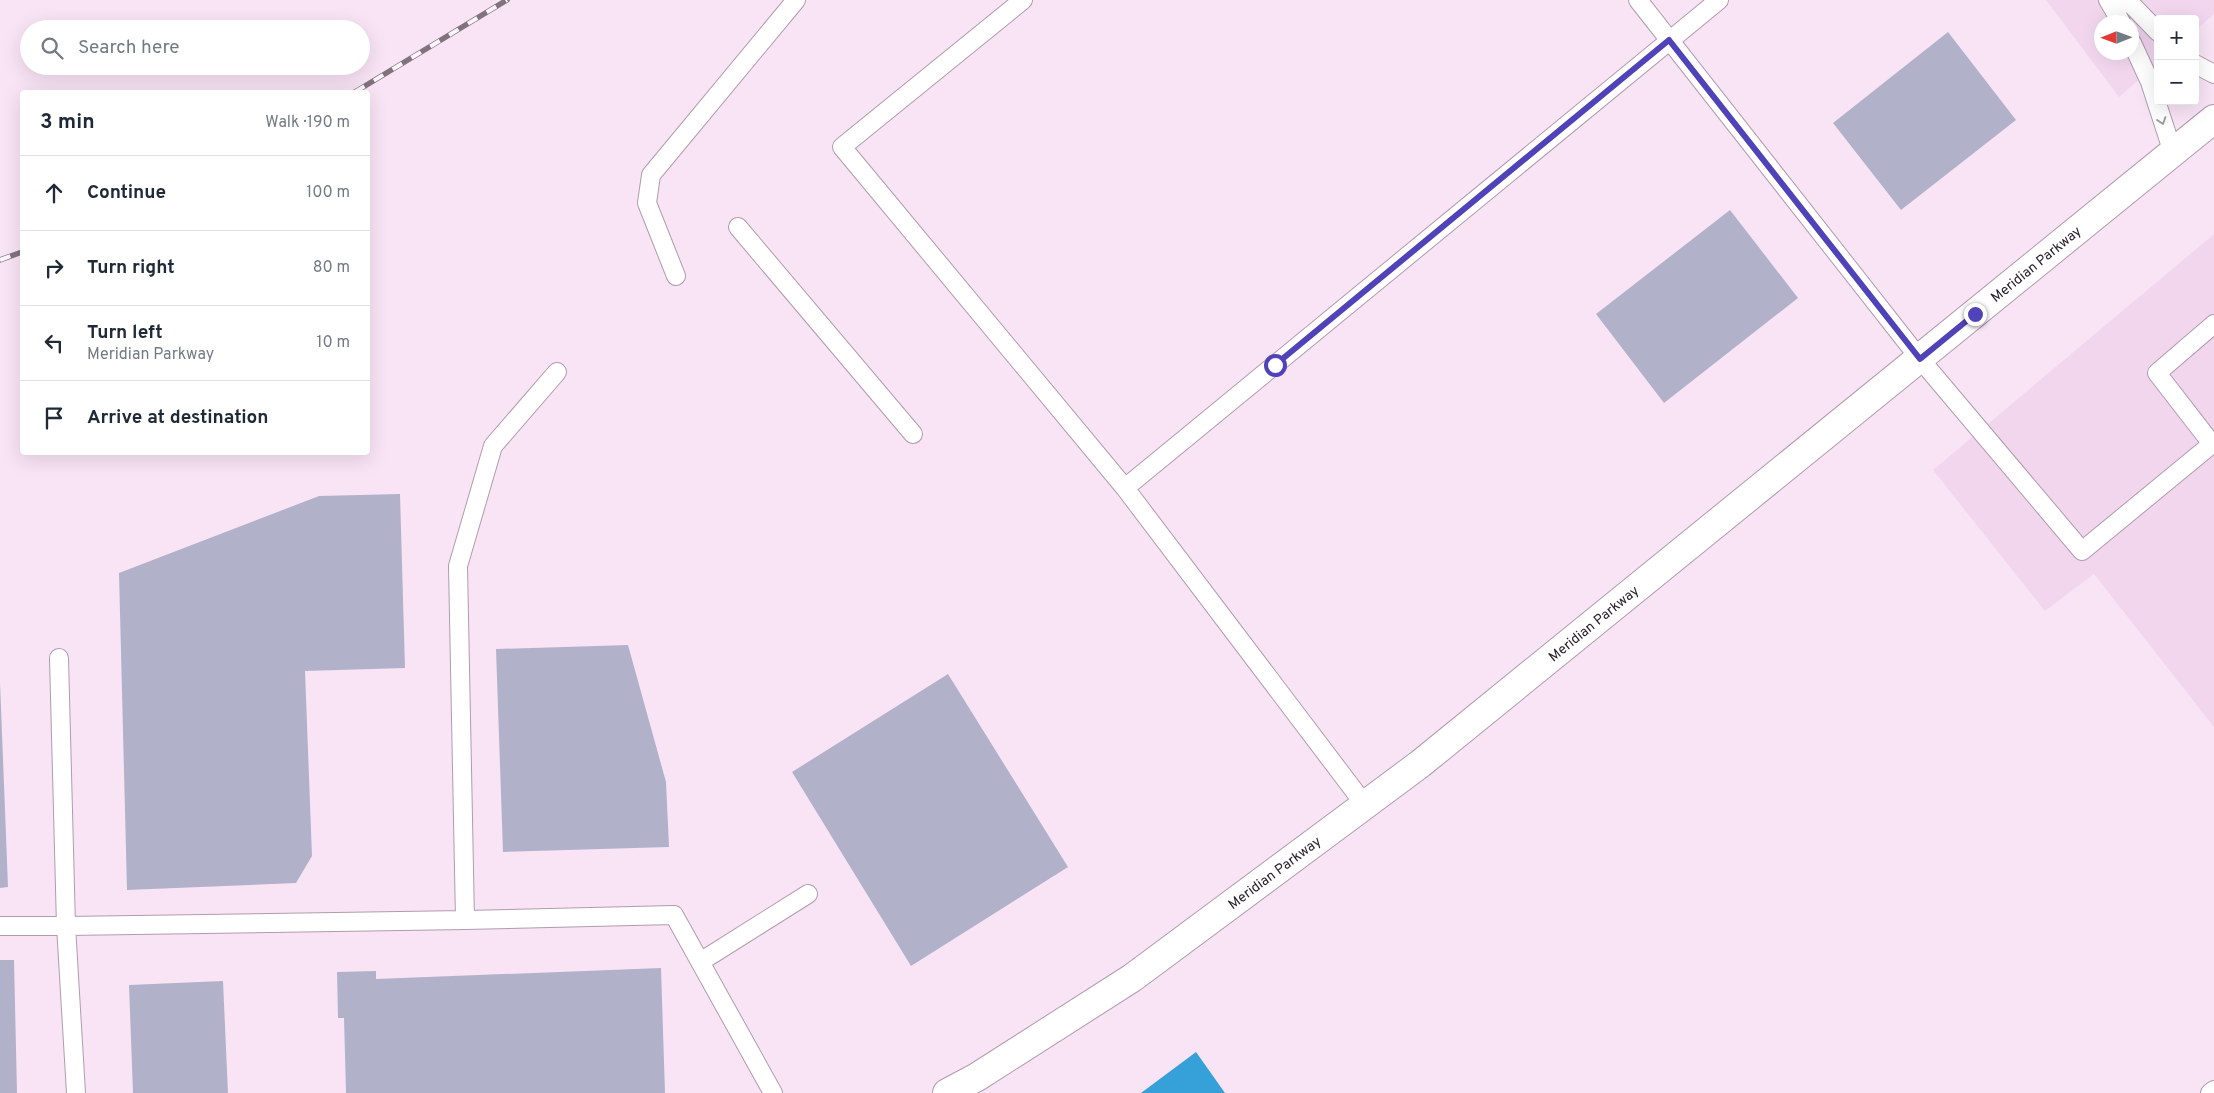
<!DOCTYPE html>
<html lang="en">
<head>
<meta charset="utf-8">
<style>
  :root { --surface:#fff; --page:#f6f6f7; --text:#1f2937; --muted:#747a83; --line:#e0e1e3 }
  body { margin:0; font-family:Overpass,sans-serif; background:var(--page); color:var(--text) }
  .controls { position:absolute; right:15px; top:15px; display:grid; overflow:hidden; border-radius:5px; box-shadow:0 5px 20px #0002 }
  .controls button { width:45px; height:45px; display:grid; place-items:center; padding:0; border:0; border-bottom:1px solid var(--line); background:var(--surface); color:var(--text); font:25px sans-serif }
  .compass { position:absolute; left:2094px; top:15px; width:45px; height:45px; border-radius:50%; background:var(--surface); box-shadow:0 5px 20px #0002; rotate:269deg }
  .stop { position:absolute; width:15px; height:15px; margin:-11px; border:4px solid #5043ba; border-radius:50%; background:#fff }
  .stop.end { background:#5043ba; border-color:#fff; box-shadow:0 1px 5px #0008 }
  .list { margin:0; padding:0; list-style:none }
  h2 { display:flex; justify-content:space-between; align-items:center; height:65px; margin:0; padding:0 20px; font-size:21px }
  h2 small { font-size:16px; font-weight:400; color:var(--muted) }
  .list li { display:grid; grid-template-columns:32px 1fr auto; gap:15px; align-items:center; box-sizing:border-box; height:75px; padding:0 20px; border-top:1px solid var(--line) }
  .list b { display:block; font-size:19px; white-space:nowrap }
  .list p { margin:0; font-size:16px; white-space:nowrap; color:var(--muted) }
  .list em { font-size:16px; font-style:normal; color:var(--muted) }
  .icon { flex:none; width:28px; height:28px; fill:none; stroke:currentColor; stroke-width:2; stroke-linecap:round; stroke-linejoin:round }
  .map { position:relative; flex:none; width:2214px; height:1093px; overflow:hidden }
  .search { position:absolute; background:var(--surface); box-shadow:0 5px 20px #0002; left:20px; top:20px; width:350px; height:55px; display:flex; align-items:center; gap:12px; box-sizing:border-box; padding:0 18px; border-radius:28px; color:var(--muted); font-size:19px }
  .panel { position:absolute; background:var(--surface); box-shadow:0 5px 20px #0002; left:20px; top:90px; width:350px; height:365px; border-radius:5px }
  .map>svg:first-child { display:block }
  .built { fill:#f1d6ee; fill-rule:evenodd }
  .water { fill:#36a0d9 }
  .building { fill:#b1b2c9 }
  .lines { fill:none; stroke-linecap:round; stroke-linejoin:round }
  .service-casing { stroke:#af9cad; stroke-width:20 }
  .secondary-casing { stroke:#af9cad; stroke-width:30 }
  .service { stroke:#fff; stroke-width:18 }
  .secondary { stroke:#fff; stroke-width:28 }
  .rail-casing { stroke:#80737e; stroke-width:5.5 }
  .rail { stroke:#fef6fd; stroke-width:4; stroke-dasharray:11; stroke-linecap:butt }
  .oneway { stroke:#9e9b9d }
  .route { stroke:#5043ba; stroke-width:6 }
  .labels { text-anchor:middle; stroke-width:4; stroke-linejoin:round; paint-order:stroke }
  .street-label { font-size:14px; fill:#272026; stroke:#fef6fd }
</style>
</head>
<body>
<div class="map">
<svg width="2214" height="1093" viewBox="0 0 2214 1093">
  <rect width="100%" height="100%" fill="#f9e4f6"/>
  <path class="built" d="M2046 0H2214V14L2195 31V19H2158V63L2119 97ZM2102 22H2132V52H2102Z
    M2214 234V727L2094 574 2045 611 1933 470Z"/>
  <path class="water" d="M1196 1052 1225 1093H1141Z"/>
  <path class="building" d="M1948 32 2016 120 1901 210 1833 123Z
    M1730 210 1798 298 1664 403 1596 314Z
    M400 494 405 668 305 671 312 856 296 883 127 890 119 573 319 496Z
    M628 645 666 782 669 847 503 852 496 649Z
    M948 674 1068 867 911 966 792 772Z
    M0 682 8 887 0 888Z
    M0 960H14L17 1093H0Z
    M661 968 665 1093H346L344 1018H338L337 972 376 971V979Z
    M223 981 228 1093H133L129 985Z"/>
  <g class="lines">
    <g class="service-casing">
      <path id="service" d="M1023 0 842 147 1125 488 1365 805
        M1638 0 1920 359 2082 551 2212 444 2157 373 2214 324
        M2108 0 2121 22
        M2118 0 2132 5 2158 32
        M2132 43 2150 82 2173 153
        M2195 64 2214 74
        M738 227 913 434
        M676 276 647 203 651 175 796 0
        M1125 488 1719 0
        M465 920 458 566 493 446 557 372
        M0 926H66L59 658
        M700 962 808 894
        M76 1093 66 926 465 920 674 915 773 1093
        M2210 1093 2214 1090"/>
    </g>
    <g class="secondary-casing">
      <g id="secondary">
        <path id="s1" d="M947 1093 977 1077 1132 978 1420 764 2214 119"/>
      </g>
    </g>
    <use href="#service" class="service"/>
    <use href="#secondary" class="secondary"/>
    <g class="rail-casing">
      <path id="rail" d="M355 92 507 0
        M0 260 22 252"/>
    </g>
    <use href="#rail" class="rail"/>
  </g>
  <defs><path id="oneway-chevron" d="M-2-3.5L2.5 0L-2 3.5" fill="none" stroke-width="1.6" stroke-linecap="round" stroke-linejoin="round" transform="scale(1.25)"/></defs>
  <use class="oneway" href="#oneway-chevron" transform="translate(2162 121) rotate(72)"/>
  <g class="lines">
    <path class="route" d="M1275 365 1669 40 1920 359 1975 314"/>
  </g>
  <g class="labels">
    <g class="street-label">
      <text dy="5" stroke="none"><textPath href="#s1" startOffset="1370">Meridian Parkway</textPath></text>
      <text dy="5" stroke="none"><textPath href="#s1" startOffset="800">Meridian Parkway</textPath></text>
      <text dy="5" stroke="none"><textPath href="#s1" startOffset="395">Meridian Parkway</textPath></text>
    </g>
  </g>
</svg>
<div class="controls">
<button>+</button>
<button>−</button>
</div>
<svg class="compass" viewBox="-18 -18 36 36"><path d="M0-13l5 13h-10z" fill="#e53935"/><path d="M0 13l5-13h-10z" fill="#747a83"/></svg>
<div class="stop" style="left:1275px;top:365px"></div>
<div class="stop end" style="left:1975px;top:314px"></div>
<div class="search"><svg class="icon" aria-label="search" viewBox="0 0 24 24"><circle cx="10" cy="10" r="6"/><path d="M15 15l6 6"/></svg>Search here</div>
<section class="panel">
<h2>3 min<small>Walk · 190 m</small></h2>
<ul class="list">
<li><svg class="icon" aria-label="ahead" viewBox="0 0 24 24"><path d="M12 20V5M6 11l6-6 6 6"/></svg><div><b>Continue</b></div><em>100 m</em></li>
<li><svg class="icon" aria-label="right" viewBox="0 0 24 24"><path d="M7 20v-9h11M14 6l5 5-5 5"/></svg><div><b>Turn right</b></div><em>80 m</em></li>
<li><svg class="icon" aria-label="left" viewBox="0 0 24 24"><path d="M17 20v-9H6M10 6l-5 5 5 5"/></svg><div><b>Turn left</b><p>Meridian Parkway</p></div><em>10 m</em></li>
<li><svg class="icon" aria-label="arrive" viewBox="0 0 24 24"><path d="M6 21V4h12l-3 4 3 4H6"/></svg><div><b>Arrive at destination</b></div></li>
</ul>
</section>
</div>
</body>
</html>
